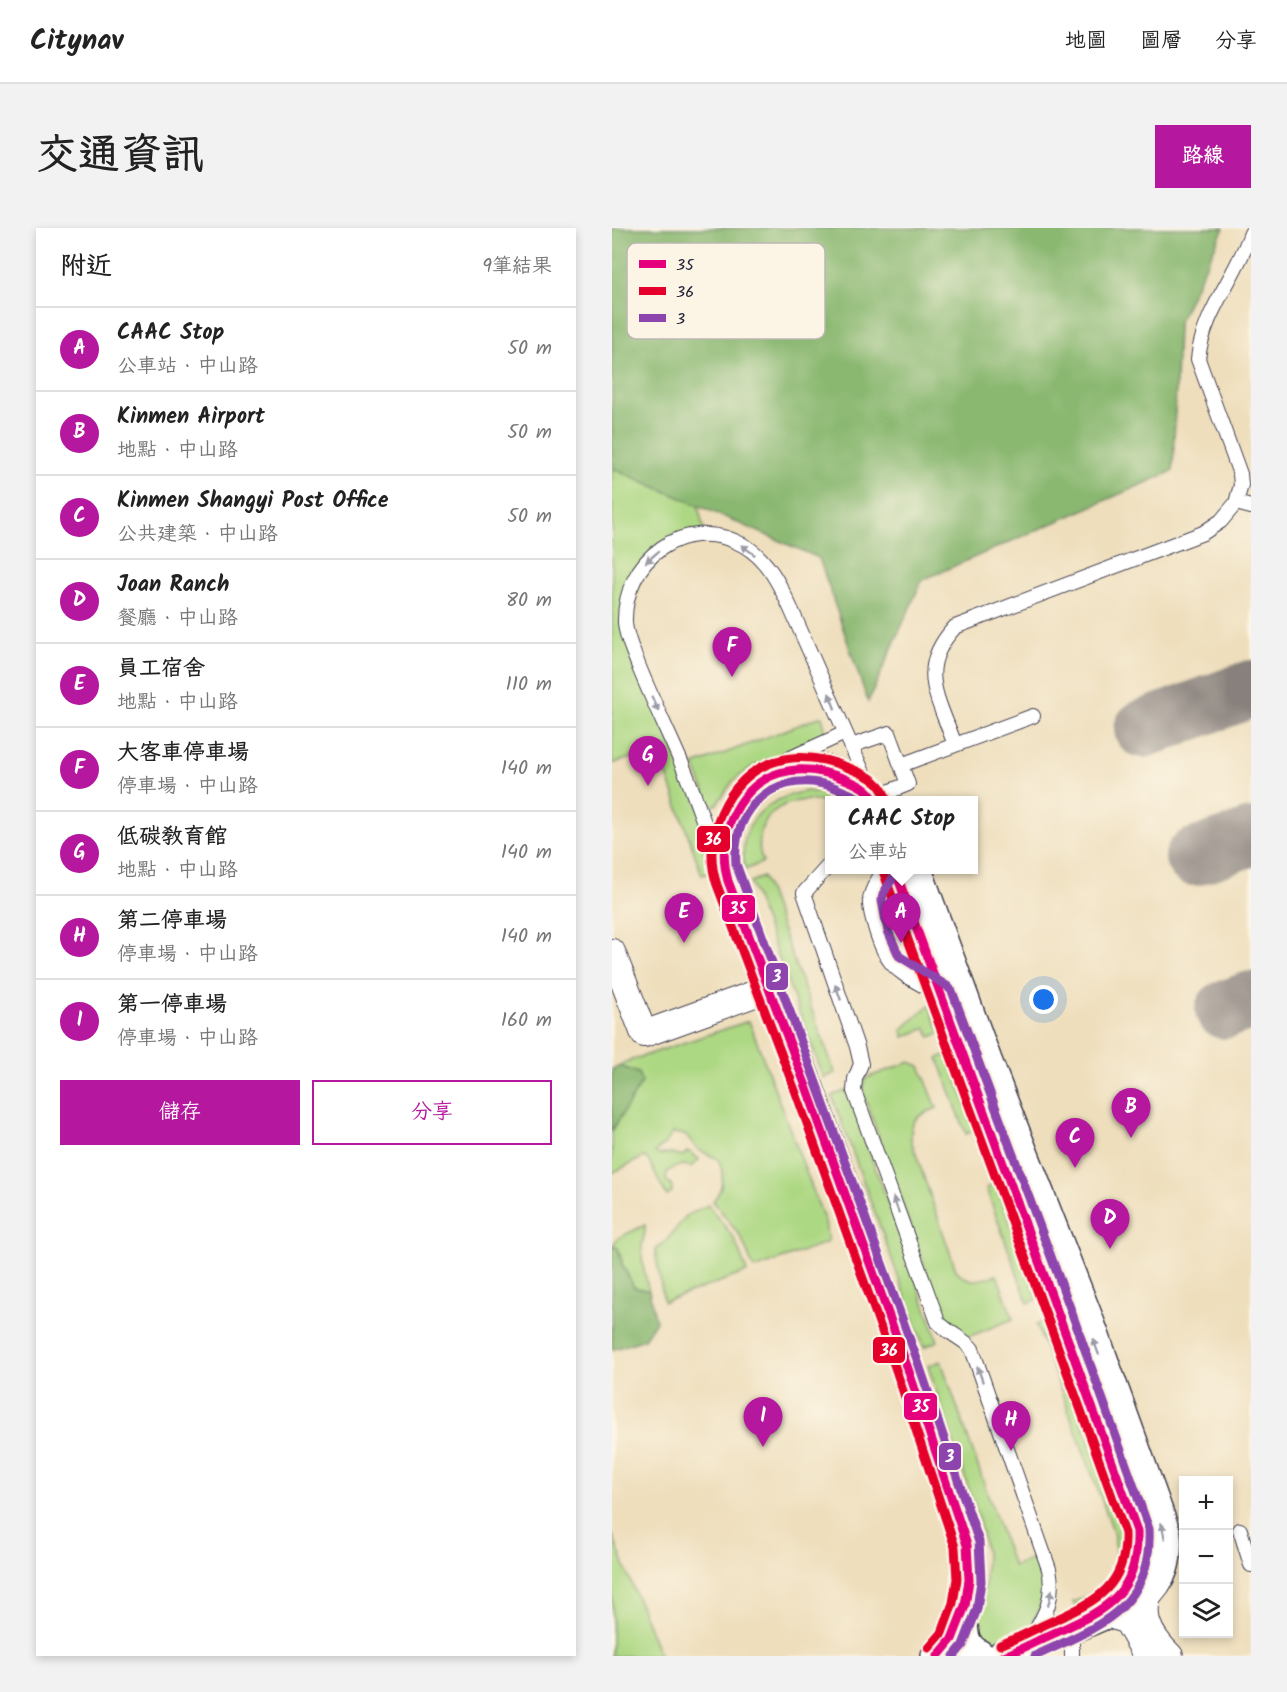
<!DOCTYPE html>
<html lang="zh-TW">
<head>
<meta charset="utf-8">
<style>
  :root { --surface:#fff; --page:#f2f2f2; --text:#222; --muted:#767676; --line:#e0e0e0; --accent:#b5179e }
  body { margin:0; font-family:Kalam,"LXGW WenKai TC",sans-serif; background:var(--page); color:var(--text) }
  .controls { position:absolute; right:18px; bottom:18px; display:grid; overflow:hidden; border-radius:0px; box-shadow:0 3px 9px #0003 }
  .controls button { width:54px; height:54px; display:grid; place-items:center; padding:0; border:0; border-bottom:2px solid var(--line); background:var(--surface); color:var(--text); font:30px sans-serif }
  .you { position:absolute; left:432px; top:772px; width:21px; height:21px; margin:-15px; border:4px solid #fff; border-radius:50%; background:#1a73e8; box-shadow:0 0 0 9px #1a73e833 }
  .badge { display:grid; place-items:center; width:39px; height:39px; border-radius:50%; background:var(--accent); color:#fff; font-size:20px; font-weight:700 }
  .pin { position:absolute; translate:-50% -50px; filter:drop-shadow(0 2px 3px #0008) }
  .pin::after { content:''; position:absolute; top:32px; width:21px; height:18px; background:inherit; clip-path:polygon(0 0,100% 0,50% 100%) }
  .popup { position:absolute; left:213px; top:568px; width:153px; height:78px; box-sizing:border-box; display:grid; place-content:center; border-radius:0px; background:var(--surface); filter:drop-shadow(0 2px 4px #0005); font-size:20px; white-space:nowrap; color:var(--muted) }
  .popup b { font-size:22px; color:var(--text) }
  .popup::after { content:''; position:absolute; left:50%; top:100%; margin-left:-12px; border:12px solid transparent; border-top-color:var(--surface) }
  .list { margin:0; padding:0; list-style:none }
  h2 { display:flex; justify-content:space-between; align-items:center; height:78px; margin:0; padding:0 24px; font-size:26px }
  h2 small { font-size:20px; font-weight:400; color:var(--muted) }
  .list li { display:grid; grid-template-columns:39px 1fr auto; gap:18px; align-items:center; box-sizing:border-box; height:84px; padding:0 24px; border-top:2px solid var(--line) }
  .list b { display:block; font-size:22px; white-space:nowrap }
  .list p { margin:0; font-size:20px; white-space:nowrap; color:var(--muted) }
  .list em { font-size:20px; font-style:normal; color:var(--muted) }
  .actions { display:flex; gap:12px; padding:18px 24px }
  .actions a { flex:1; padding:14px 0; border:2px solid var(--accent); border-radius:0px; text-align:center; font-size:21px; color:var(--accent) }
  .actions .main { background:var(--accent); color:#fff }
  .icon { flex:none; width:33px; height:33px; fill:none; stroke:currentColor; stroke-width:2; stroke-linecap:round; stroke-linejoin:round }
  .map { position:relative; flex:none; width:639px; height:1428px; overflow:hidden; border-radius:0px }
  header { display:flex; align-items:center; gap:36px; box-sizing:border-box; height:84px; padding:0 30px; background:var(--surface); border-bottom:2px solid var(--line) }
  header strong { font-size:28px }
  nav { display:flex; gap:33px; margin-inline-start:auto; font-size:21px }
  .intro { display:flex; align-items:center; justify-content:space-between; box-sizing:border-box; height:144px; padding:0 36px }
  h1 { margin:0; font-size:42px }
  .button { padding:15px 27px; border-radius:0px; background:var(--accent); color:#fff; font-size:21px; font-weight:700 }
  main { display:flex; gap:36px; padding:0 36px }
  aside { flex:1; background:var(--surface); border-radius:0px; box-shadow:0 3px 9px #0003 }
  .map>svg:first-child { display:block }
  .green { fill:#add883; stroke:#687d5f; stroke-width:1.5 }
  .forest { fill:#8ab871; stroke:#566d56; stroke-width:1.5 }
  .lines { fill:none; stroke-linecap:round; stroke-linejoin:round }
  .taxiway { stroke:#88807c; stroke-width:58 }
  .lane-casing { stroke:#413e4e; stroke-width:16 }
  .street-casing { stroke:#413e4e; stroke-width:28 }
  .secondary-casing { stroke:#413e4e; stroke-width:36 }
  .lane { stroke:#fff; stroke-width:14 }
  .street { stroke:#fff; stroke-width:26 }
  .secondary { stroke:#fff; stroke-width:33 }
  .bus-1-casing { stroke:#fcf5e5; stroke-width:14 }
  .bus-2-casing { stroke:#fcf5e5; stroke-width:14 }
  .bus-3-casing { stroke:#fcf5e5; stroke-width:14 }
  .bus-1 { stroke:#e5007d; stroke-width:9 }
  .bus-2 { stroke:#e4002b; stroke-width:9 }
  .bus-3 { stroke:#8e44ad; stroke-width:9 }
  .oneway { fill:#9c9ca7 }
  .key { fill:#fcf5e5; stroke:#bbb6b2; stroke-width:1.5 }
  .key-label { font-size:16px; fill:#22223b }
  .line-badge { stroke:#fcf5e5; stroke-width:2 }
  .badge-label { font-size:16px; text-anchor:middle; font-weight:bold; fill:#fff }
</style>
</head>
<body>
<header>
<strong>Citynav</strong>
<nav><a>地圖</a><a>圖層</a><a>分享</a></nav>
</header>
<div class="intro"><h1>交通資訊</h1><a class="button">路線</a></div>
<main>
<aside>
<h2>附近<small>9筆結果</small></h2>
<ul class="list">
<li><span class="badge">A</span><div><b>CAAC Stop</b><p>公車站 · 中山路</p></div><em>50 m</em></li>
<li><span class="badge">B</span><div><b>Kinmen Airport</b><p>地點 · 中山路</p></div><em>50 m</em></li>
<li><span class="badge">C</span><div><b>Kinmen Shangyi Post Office</b><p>公共建築 · 中山路</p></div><em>50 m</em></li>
<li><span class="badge">D</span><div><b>Joan Ranch</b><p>餐廳 · 中山路</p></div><em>80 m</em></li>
<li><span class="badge">E</span><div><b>員工宿舍</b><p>地點 · 中山路</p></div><em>110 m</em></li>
<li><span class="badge">F</span><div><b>大客車停車場</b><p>停車場 · 中山路</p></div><em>140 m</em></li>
<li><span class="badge">G</span><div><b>低碳教育館</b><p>地點 · 中山路</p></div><em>140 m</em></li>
<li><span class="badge">H</span><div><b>第二停車場</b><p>停車場 · 中山路</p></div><em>140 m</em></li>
<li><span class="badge">I</span><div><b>第一停車場</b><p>停車場 · 中山路</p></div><em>160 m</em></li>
</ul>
<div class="actions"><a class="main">儲存</a><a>分享</a></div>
</aside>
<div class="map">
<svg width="639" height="1428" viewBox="0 0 639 1428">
  <rect width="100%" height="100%" fill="#fcf5e5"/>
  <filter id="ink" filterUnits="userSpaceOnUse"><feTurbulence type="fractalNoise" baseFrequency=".0167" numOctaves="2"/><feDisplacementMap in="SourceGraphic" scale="12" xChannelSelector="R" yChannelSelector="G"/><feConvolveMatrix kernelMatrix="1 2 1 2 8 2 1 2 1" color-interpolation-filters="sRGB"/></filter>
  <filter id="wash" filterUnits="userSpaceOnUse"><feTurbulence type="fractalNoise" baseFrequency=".008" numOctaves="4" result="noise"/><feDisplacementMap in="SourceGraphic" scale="24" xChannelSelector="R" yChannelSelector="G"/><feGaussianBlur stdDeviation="1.35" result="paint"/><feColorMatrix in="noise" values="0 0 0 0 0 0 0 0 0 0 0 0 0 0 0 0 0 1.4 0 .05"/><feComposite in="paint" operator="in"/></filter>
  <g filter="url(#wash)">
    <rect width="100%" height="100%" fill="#eedebc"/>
    <path class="green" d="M0 0 64 179 93 308 36 330 13 398 112 640 90 647 46 521 0 536Z
      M210 488 214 505 140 539 121 553 104 577 98 578 82 537Z
      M195 563 214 566 228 572H217V576C177 562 134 589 151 634L133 642C124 595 153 571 195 563Z
      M151 649 223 845 212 850 138 654Z
      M317 777 328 805 318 809 314 800 292 809 290 802Z
      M137 793 213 994 216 1014 142 1041 129 1009 101 973C112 960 113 946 106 931L86 922 74 907 61 905 53 916 43 924 47 927 59 925 71 928 76 923 87 931 79 939C71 935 61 939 55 944L54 952 60 959V964L55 968 36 932 32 929 0 945V903L29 855 26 845 8 838 11 835Z
      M336 826 364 902 354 906 326 830Z
      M298 834 308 838 325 880C306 888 298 889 299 912L344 1042C358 1057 367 1052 385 1047L401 1091 356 1109 333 1097 250 862 253 851 257 849Z
      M235 862 326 1113 312 1119 220 868Z
      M384 956 426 1071 416 1075 374 960Z
      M96 977 122 1010 135 1044 52 1074 43 1022 54 1013 75 987Z
      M33 997C34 1005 31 1010 30 1017 29 1033 33 1048 37 1063L22 1059 11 1038 6 1020 0 1019 6 1010Z
      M433 1093 511 1306 512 1325 492 1367 464 1381 461 1374C499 1362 511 1334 499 1297L424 1096Z
      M329 1133 401 1338 424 1330 433 1362 431 1373 420 1395 409 1406 369 1421 359 1409 373 1354 374 1324 367 1292 316 1138Z
      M0 1306 48 1428H0Z"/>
    <path class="forest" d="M0 0H612L566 95 561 243 310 352 256 474 207 330 2 241 0 233Z
      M8 838 26 845 30 854 0 903V841Z
      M0 1019 6 1020 11 1038 22 1059 37 1063 44 1093 32 1111 0 1122Z"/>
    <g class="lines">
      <path class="taxiway" d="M531 501 639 461
        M582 629 639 609
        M612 782 639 772"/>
    </g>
  </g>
  <g filter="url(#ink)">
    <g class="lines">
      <g class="lane-casing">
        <path id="lane" d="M624 275 629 257 628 246 586 131C591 84 624 49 639 5
          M343 517C326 469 304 441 343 399L591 305 609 293 624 275 639 279
          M239 518 277 505 296 556 276 564 278 572
          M172 533 233 505
          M289 537 421 488
          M103 624C91 594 82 564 69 534 55 502 40 471 27 439 22 425 14 410 13 395 11 332 72 285 131 317 155 330 168 357 179 381L256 556
          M217 637 192 665 245 819 249 836 243 851 242 863 326 1094C337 1106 354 1112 360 1121L437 1341C443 1369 434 1386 419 1410
          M271 642C267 652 259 660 258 672 257 680 261 691 263 699 277 747 291 744 329 768
          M628 1302 639 1337
          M460 1428V1411L463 1401"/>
      </g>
      <g class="street-casing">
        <path id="street" d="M0 724 32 806 156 761
          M540 1357C526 1387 536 1406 558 1428
          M496 1386 515 1393 535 1428"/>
      </g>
      <g class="secondary-casing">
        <path id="secondary" d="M262 572C258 561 248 557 238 553 190 529 136 540 118 595 111 616 109 632 116 653L195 861 295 1138 355 1317 357 1352 353 1378 340 1411 326 1428
          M303 642 373 833 474 1090 552 1306C554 1331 550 1351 530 1368L392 1428
          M442 1071 525 1303C528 1337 517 1358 492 1381
          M349 1392C349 1408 351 1420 366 1428"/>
      </g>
      <use href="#lane" class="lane"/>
      <use href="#street" class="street"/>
      <use href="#secondary" class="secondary"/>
      <g class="bus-1-casing">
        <path id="bus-1" d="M262 572C256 560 245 556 233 551 186 532 142 541 120 590 111 610 110 631 116 653L195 861 295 1138 355 1317 357 1352 353 1378 340 1411 326 1428
          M283 642C363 862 446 1082 525 1303 527 1364 496 1381 447 1403 428 1411 411 1421 392 1428"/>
      </g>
      <g class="bus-2-casing">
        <path id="bus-2" d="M273 567C266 551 252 546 237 540 184 518 134 530 109 585 99 608 97 633 105 657L184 865 284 1142 343 1319 345 1351 341 1375 330 1405 317 1420
          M272 646C352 866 435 1085 513 1305 515 1357 485 1373 443 1392 424 1400 407 1410 388 1417"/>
      </g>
      <g class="bus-3-casing">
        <path id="bus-3" d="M249 572C241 566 232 564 224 560 168 538 119 577 124 636L306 1134 367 1314 369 1353 365 1381 351 1417 342 1428
          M282 648 271 666 270 673 276 703 287 728 335 758 340 763 457 1077 537 1301C541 1382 484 1399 423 1428"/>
      </g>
      <use href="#bus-1" class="bus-1"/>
      <use href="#bus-2" class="bus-2"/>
      <use href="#bus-3" class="bus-3"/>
    </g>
    <defs><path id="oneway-solid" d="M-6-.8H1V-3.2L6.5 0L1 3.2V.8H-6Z" transform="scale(1.5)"/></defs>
    <g class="oneway">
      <use href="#oneway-solid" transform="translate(136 322) rotate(-144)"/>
      <use href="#oneway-solid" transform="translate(40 329) rotate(139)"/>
      <use href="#oneway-solid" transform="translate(220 473) rotate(-111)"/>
      <use href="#oneway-solid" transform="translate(43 476) rotate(66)"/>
      <use href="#oneway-solid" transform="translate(226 764) rotate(-109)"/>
      <use href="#oneway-solid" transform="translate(284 977) rotate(-110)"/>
      <use href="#oneway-solid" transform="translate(484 1119) rotate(-110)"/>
      <use href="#oneway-solid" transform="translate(368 1146) rotate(-109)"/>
      <use href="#oneway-solid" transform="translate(551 1303) rotate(-103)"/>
      <use href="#oneway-solid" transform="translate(438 1370) rotate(-76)"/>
    </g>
  </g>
  <rect x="15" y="15" width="198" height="96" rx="9" class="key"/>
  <rect x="27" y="32" width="27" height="8" fill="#e5007d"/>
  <rect x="27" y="59" width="27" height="8" fill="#e4002b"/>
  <rect x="27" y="86" width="27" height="8" fill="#8e44ad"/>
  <g class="key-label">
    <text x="64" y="42">35</text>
    <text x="64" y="69">36</text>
    <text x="64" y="96">3</text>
  </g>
  <g class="line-badge">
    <rect x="84" y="597" width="35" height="28" rx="6" fill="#e4002b"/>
    <rect x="109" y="666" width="35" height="29" rx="6" fill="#e5007d"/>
    <rect x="153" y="734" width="24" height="29" rx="6" fill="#8e44ad"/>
    <rect x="260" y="1108" width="34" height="28" rx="6" fill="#e4002b"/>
    <rect x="291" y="1164" width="35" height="29" rx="6" fill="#e5007d"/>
    <rect x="326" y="1214" width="24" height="29" rx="6" fill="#8e44ad"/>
  </g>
  <g class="badge-label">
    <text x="101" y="617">36</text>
    <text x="126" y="686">35</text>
    <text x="165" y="754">3</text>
    <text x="277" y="1128">36</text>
    <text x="309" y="1184">35</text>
    <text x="338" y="1234">3</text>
  </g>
</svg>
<div class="controls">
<button>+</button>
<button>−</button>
<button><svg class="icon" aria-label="layers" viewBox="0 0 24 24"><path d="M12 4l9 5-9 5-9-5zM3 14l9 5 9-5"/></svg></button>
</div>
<div class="you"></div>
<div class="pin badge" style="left:289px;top:715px">A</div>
<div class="popup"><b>CAAC Stop</b>公車站</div>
<div class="pin badge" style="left:519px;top:910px">B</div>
<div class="pin badge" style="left:463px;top:940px">C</div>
<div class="pin badge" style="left:498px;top:1021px">D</div>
<div class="pin badge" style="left:72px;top:715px">E</div>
<div class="pin badge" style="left:120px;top:449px">F</div>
<div class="pin badge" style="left:36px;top:558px">G</div>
<div class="pin badge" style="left:399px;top:1223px">H</div>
<div class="pin badge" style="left:151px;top:1219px">I</div>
</div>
</main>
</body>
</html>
